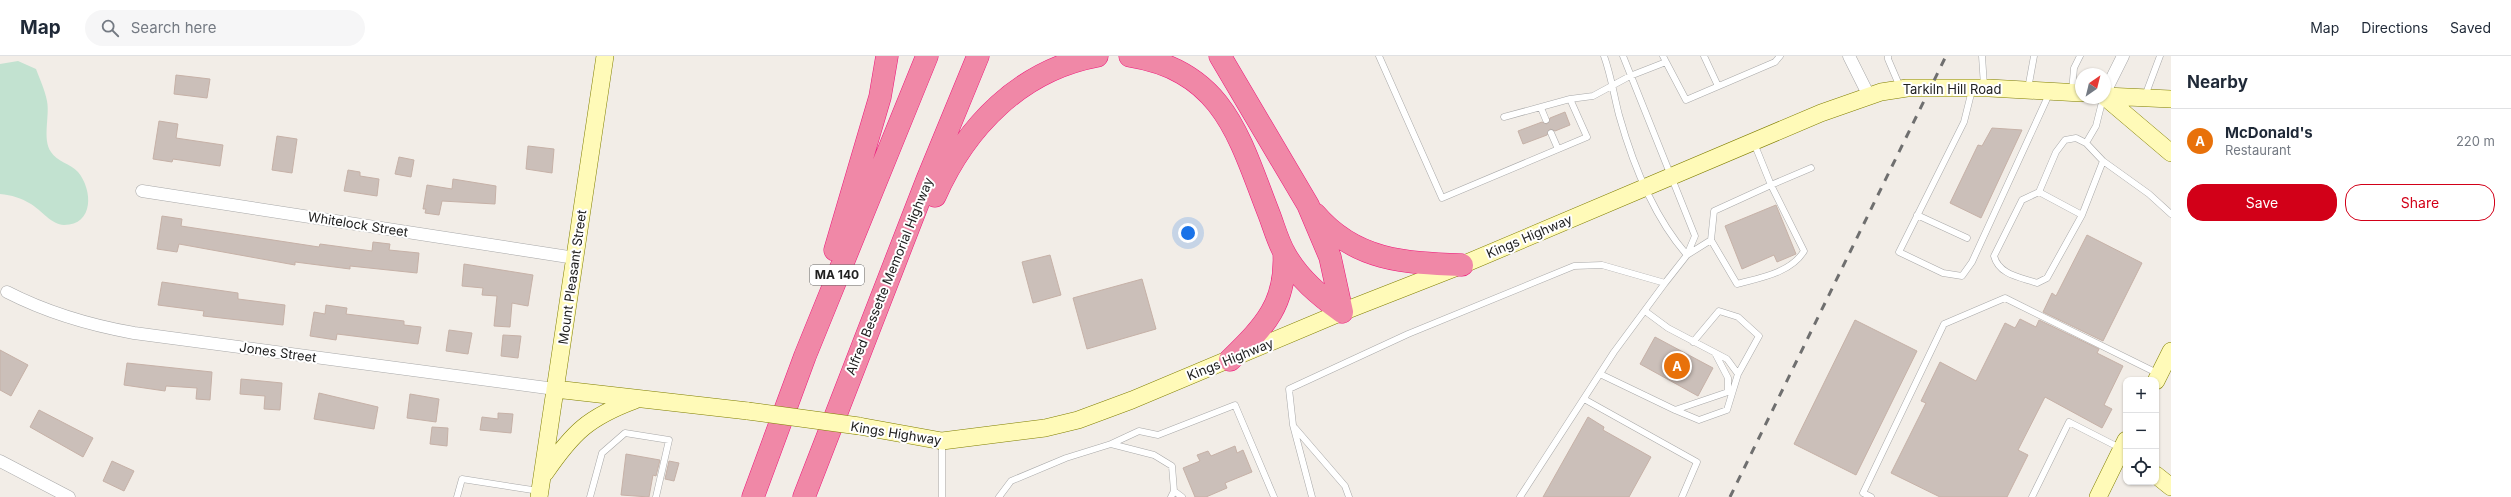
<!DOCTYPE html>
<html lang="en">
<head>
<meta charset="utf-8">
<style>
  :root { --surface:#fff; --page:#f6f6f7; --text:#1f2937; --muted:#747a83; --line:#e0e1e3; --accent:#d20018 }
  body { margin:0; font-family:Inter,sans-serif; background:var(--page); color:var(--text) }
  .controls { position:absolute; right:12px; bottom:12px; display:grid; overflow:hidden; border-radius:8px; box-shadow:0 1px 3px #0004 }
  .controls button { width:36px; height:36px; display:grid; place-items:center; padding:0; border:0; border-bottom:1px solid var(--line); background:var(--surface); color:var(--text); font:20px sans-serif }
  .compass { position:absolute; left:2075px; top:12px; width:36px; height:36px; border-radius:50%; background:var(--surface); box-shadow:0 1px 3px #0004; rotate:35deg }
  .you { position:absolute; left:1188px; top:177px; width:14px; height:14px; margin:-10px; border:3px solid #fff; border-radius:50%; background:#1a73e8; box-shadow:0 0 0 6px #1a73e833 }
  .badge { display:grid; place-items:center; width:26px; height:26px; border-radius:50%; background:var(--accent); color:#fff; font-size:13px; font-weight:700 }
  .pin { position:absolute; translate:-50% -50%; border:2px solid #fff; box-shadow:0 1px 4px #0006 }
  .list { margin:0; padding:0; list-style:none }
  h2 { display:flex; justify-content:space-between; align-items:center; height:52px; margin:0; padding:0 16px; font-size:17px }
  h2 small { font-size:13px; font-weight:400; color:var(--muted) }
  .list li { display:grid; grid-template-columns:26px 1fr auto; gap:12px; align-items:center; box-sizing:border-box; height:64px; padding:0 16px; border-top:1px solid var(--line) }
  .list b { display:block; font-size:15px; white-space:nowrap }
  .list p { margin:0; font-size:13px; white-space:nowrap; color:var(--muted) }
  .list em { font-size:13px; font-style:normal; color:var(--muted) }
  .actions { display:flex; gap:8px; padding:12px 16px }
  .actions a { flex:1; padding:9px 0; border:1px solid var(--accent); border-radius:16px; text-align:center; font-size:14px; color:var(--accent) }
  .actions .main { background:var(--accent); color:#fff }
  .icon { flex:none; width:22px; height:22px; fill:none; stroke:currentColor; stroke-width:2; stroke-linecap:round; stroke-linejoin:round }
  .map { position:relative; flex:none; width:2171px; height:441px; overflow:hidden }
  header { display:flex; align-items:center; gap:24px; box-sizing:border-box; height:56px; padding:0 20px; background:var(--surface); border-bottom:1px solid var(--line) }
  header strong { font-size:19px }
  nav { display:flex; gap:22px; margin-inline-start:auto; font-size:14px }
  .search { width:280px; height:36px; background:var(--page); display:flex; align-items:center; gap:10px; box-sizing:border-box; padding:0 14px; border-radius:22px; color:var(--muted); font-size:15px }
  main { display:flex }
  aside { flex:1; background:var(--surface) }
  .map>svg:first-child { display:block }
  .wetland { fill:#c2e2d0 }
  .building { fill:#cbbfb9; stroke:#c6b1a7 }
  .lines { fill:none; stroke-linecap:round; stroke-linejoin:round }
  .lane-casing { stroke:#a8a8a8; stroke-width:7 }
  .street-casing { stroke:#a8a8a8; stroke-width:13 }
  .secondary-casing { stroke:#807f00; stroke-width:18 }
  .highway-casing { stroke:#ed1779; stroke-width:23 }
  .lane { stroke:#fff; stroke-width:6 }
  .street { stroke:#fff; stroke-width:12 }
  .secondary { stroke:#fffab8; stroke-width:17 }
  .highway { stroke:#f088a7; stroke-width:22 }
  .rail { stroke:#6f6f6f; stroke-width:3; stroke-dasharray:8 8; stroke-linecap:butt }
  .secondary-bridge-casing { stroke:#807f00; stroke-width:18; stroke-linecap:butt }
  .secondary-bridge { stroke:#fffab8; stroke-width:17 }
  .labels { text-anchor:middle; stroke-width:4; stroke-linejoin:round; paint-order:stroke }
  .shield { fill:#fff; stroke:#646464; stroke-width:1 }
  .shield-label { font-size:12px; font-weight:bold; fill:#212121 }
  .street-label { font-size:13px; fill:#212121; stroke:#fff }
</style>
</head>
<body>
<header>
<strong>Map</strong>
<div class="search"><svg class="icon" aria-label="search" viewBox="0 0 24 24"><circle cx="10" cy="10" r="6"/><path d="M15 15l6 6"/></svg>Search here</div>
<nav><a>Map</a><a>Directions</a><a>Saved</a></nav>
</header>
<main>
<div class="map">
<svg width="2171" height="441" viewBox="0 0 2171 441">
  <rect width="100%" height="100%" fill="#f2ede7"/>
  <path class="wetland" d="M18 5 36 13C40 24 45 34 47 45 50 60 42 83 51 96 56 105 71 108 78 116 93 134 94 169 64 169 52 169 41 154 31 148 21 142 12 139 0 138V8Z"/>
  <path class="building" d="M176 19 210 23 207 42 174 38Z
    M1565 56 1570 69 1555 75 1550 73 1547 79 1523 88 1518 75 1542 66 1547 68 1550 62Z
    M159 65 178 68 176 82 223 89 220 110 173 103 172 106 153 103Z
    M1992 72 2022 74 1981 162 1950 147 1978 89 1982 90Z
    M277 80 297 83 292 117 272 114Z
    M528 90 554 93 552 117 526 113Z
    M399 101 414 104 411 121 395 118Z
    M348 114 360 116V120L379 123 377 140 344 135Z
    M453 123 496 130 495 148 442 145 439 159 425 157 426 153H423L427 129 452 133Z
    M1776 149 1796 198 1777 206 1774 199 1742 213 1725 170Z
    M162 160 182 163 181 170 319 191 320 188 372 195 373 186 390 188 389 194 419 197 417 217 350 210V213L295 206V209L179 188 177 196 157 193Z
    M2087 179 2142 207 2103 285 2043 256 2052 237 2056 240Z
    M1050 199 1061 239 1033 247 1022 206Z
    M464 208 533 219 528 250 512 247 510 271 494 270 497 240 482 239 483 232 462 230Z
    M1142 223 1156 273 1087 293 1073 242Z
    M162 226 238 237V243L285 249 283 269 203 260 204 255 158 249Z
    M326 249 347 252 346 258 404 265V269L421 271 418 288 337 278 336 284 310 280 314 256 325 258Z
    M2020 263 2036 271 2039 264 2099 293 2097 297 2123 310 2104 349 2112 353 2102 372 2045 341 2018 394 2028 399 2007 441H1940L1891 417 1926 347 1921 345 1940 306 1976 325 2005 267 2015 272Z
    M1855 264 1917 295 1856 419 1794 388Z
    M449 274 472 277 468 298 446 295Z
    M503 279 521 280 518 302 501 300Z
    M1655 281 1713 312 1698 340 1640 308Z
    M0 294 28 309 11 340 0 334Z
    M127 307 212 316 210 344 196 343 197 332 166 330 165 335 124 329Z
    M241 323 282 327 280 354 264 353 265 340 240 338Z
    M319 337 378 351 374 373 314 363Z
    M410 338 439 343 436 366 407 362Z
    M39 354 93 382 83 401 30 371Z
    M498 357 513 358 511 377 480 374 482 361 498 363Z
    M1588 361 1604 371 1603 374 1651 401 1629 441H1543Z
    M432 371 448 372 447 390 430 388Z
    M1235 390 1237 397 1243 394 1252 416 1225 427 1227 432 1206 441H1195L1183 412 1200 405 1197 399 1208 395 1211 400Z
    M626 398 660 404 656 420 653 419 649 441 621 439Z
    M112 405 134 415 124 435 103 425Z
    M669 405 679 407 674 425 665 423Z"/>
  <g class="lines">
    <g class="lane-casing">
      <path id="lane" d="M1379 0 1442 142 1587 81 1570 43 1593 40 1630 20 1666 6 1663 0
        M1604 0C1611 19 1614 40 1619 59 1633 109 1653 160 1687 199
        M1704 0 1718 30
        M1888 0V3L1900 31
        M1982 0 1984 30
        M1666 6 1686 44 1775 6 1780 0
        M2028 33 2034 0
        M1972 34 1964 66 1899 196 1943 217 1962 220 1972 206 2050 36
        M2072 36 2074 12 2080 0
        M2145 40 2160 0
        M1541 52 1546 64
        M1504 61 1570 43
        M1551 77 1558 93
        M2076 82 2086 87 2103 105 2082 159 2039 136 2056 96 2065 84Z
        M1754 87 1771 129 1811 112
        M2086 87 2096 70 2103 42
        M2103 105 2149 138 2171 158
        M2039 136 2022 144 1994 200C1999 219 2020 221 2037 227L2047 222 2082 159
        M1917 159 1967 182
        M1687 199 1711 184 1714 155 1771 129 1804 195C1791 217 1759 222 1737 228L1711 184
        M1645 255 1668 272 1727 303 1738 318 1727 354 1699 364 1675 354
        M1693 286 1719 255 1738 261 1759 280 1738 318
        M1600 318 1675 354 1728 336V322L1715 297
        M1584 343 1697 406 1682 441
        M1295 372 1345 430 1349 441
        M1111 388 1139 375 1158 379 1235 349 1274 441
        M1174 435 1182 441
        M457 441 462 423 539 435
        M590 441 602 397 625 377 669 384 656 441
        M942 441V387
        M999 441 1011 425 1066 402 1111 388 1154 399 1172 410 1174 435 1171 441
        M1312 441 1293 369 1289 333 1408 278 1574 210 1602 209 1665 227 1687 199 1695 180 1623 0
        M1520 441 1614 296 1665 227
        M1871 441 1863 437 1944 268 2005 242 2159 318
        M2032 441 2069 366 2120 392"/>
    </g>
    <g class="street-casing">
      <path id="street" d="M1849 0 1869 40
        M2105 36 2123 0
        M142 135 575 202
        M7 236C48 257 89 269 134 277L555 333
        M0 405 69 441"/>
    </g>
    <g class="secondary-casing">
      <path id="secondary" d="M2105 40 2171 43
        M2105 41 2171 97
        M2156 325 2171 295
        M555 333 748 355
        M859 370 942 385 1045 372 1078 364 1132 344 1342 256 1462 209 1821 57 1881 36 1907 32H1989L2081 37
        M545 417C573 376 589 361 635 344
        M2156 419 2171 431
        M539 441 605 0
        M2098 441 2126 384"/>
    </g>
    <g class="highway-casing">
      <path id="highway" d="M1130 0C1224 15 1239 81 1269 158 1274 171 1278 186 1285 198 1299 223 1319 239 1342 256
        M1220 0 1308 149 1330 201 1342 256
        M935 140C966 70 1021 14 1097 0
        M1315 158C1355 205 1405 207 1462 209
        M835 194 880 41 887 0
        M1230 304C1265 270 1287 247 1284 196
        M753 441 805 300 927 0
        M804 441 927 124 978 0"/>
    </g>
    <use href="#lane" class="lane"/>
    <use href="#street" class="street"/>
    <use href="#secondary" class="secondary"/>
    <use href="#highway" class="highway"/>
    <path class="rail" d="M1730 441 1946 0"/>
    <g class="secondary-bridge-casing">
      <path id="secondary-bridge" d="M748 355 859 370"/>
    </g>
    <use href="#secondary-bridge" class="secondary-bridge"/>
  </g>
  <g class="labels">
    <rect class="shield" x="810" y="209" width="54" height="20" rx="3"/>
    <g class="shield-label">
      <text x="837" y="223">MA 140</text>
    </g>
    <g class="street-label">
      <text x="1952" y="38">Tarkiln Hill Road</text>
      <text transform="translate(358 168) rotate(9)" y="5">Whitelock Street</text>
      <text transform="translate(1529 180) rotate(-23)" y="5">Kings Highway</text>
      <text transform="translate(889 220) rotate(-68)" y="5">Alfred Bessette Memorial Highway</text>
      <text transform="translate(572 221) rotate(-82)" y="5">Mount Pleasant Street</text>
      <text transform="translate(278 296) rotate(8)" y="5">Jones Street</text>
      <text transform="translate(1230 303) rotate(-22)" y="5">Kings Highway</text>
      <text transform="translate(896 377) rotate(9)" y="5">Kings Highway</text>
    </g>
  </g>
</svg>
<div class="controls">
<button>+</button>
<button>−</button>
<button><svg class="icon" aria-label="locate" viewBox="0 0 24 24"><circle cx="12" cy="12" r="6"/><path d="M12 2v4M12 18v4M2 12h4M18 12h4"/></svg></button>
</div>
<svg class="compass" viewBox="-18 -18 36 36"><path d="M0-13l5 13h-10z" fill="#e53935"/><path d="M0 13l5-13h-10z" fill="#747a83"/></svg>
<div class="you"></div>
<div class="pin badge" style="left:1677px;top:310px;background:#e8710a">A</div>
</div>
<aside>
<h2>Nearby<small></small></h2>
<ul class="list">
<li><span class="badge" style="background:#e8710a">A</span><div><b>McDonald's</b><p>Restaurant</p></div><em>220 m</em></li>
</ul>
<div class="actions"><a class="main">Save</a><a>Share</a></div>
</aside>
</main>
</body>
</html>
